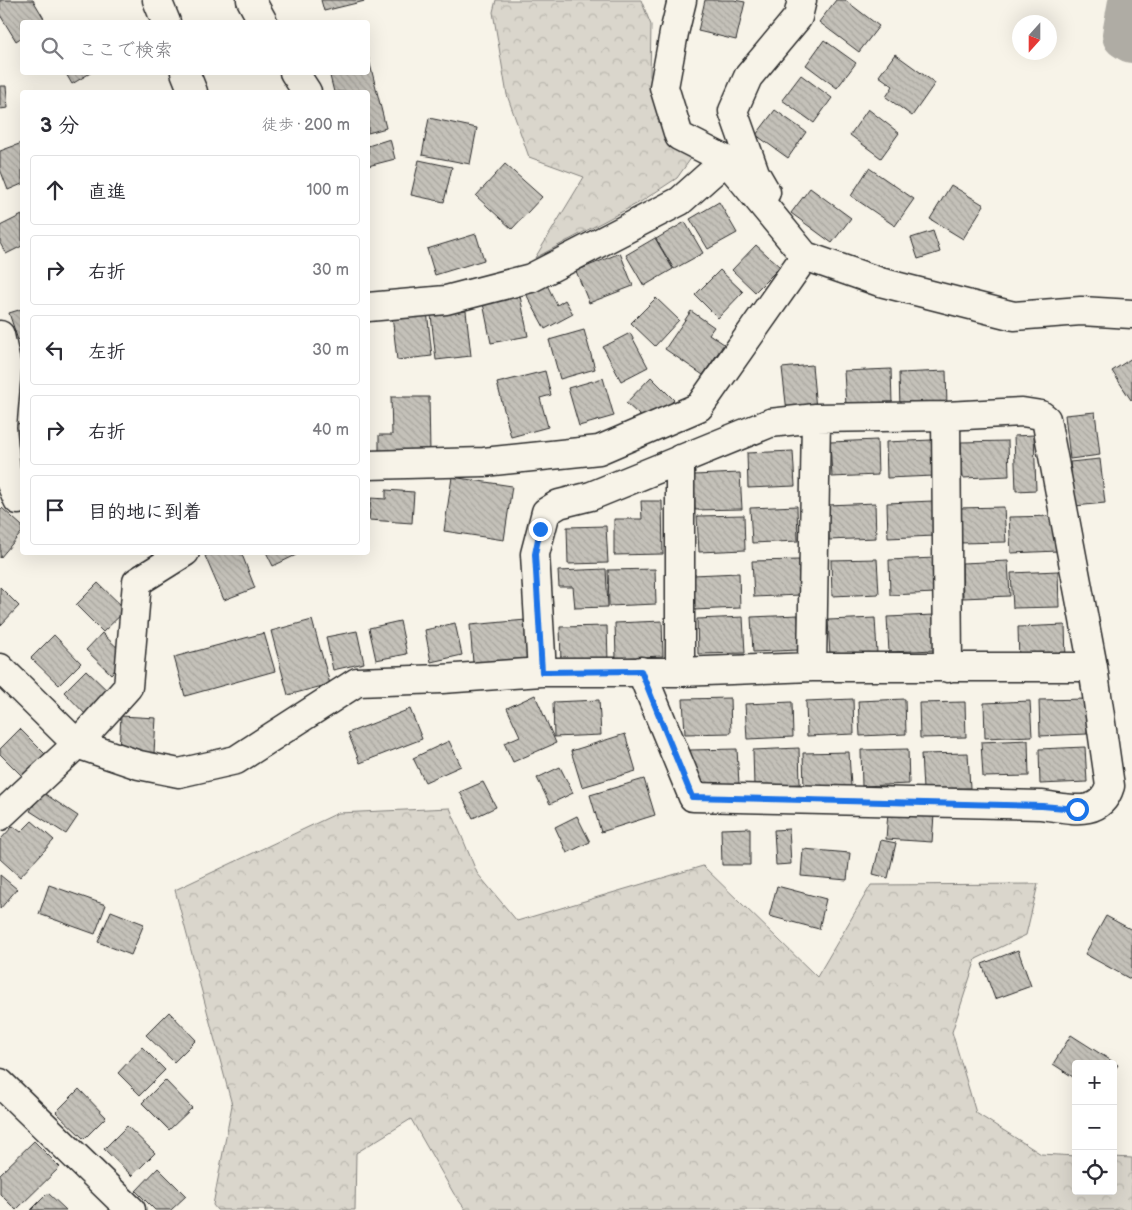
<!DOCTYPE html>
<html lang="ja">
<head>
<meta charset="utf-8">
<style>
  :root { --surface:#fff; --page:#f2f2f3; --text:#2b2b33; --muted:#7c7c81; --line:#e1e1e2 }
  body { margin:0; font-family:"Balsamiq Sans","Klee One",sans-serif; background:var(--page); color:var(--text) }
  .controls { position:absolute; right:15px; bottom:15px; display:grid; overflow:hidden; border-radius:5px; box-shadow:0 5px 20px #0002 }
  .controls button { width:45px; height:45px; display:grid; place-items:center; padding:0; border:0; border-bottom:1px solid var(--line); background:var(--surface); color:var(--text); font:25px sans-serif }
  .compass { position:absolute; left:1012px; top:15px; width:45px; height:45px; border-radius:50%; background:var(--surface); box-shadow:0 5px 20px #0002; rotate:201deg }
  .stop { position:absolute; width:15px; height:15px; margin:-11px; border:4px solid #1a73e8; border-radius:50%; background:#fff }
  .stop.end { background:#1a73e8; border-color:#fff; box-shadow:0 1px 5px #0008 }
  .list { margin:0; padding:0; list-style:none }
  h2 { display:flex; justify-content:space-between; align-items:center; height:65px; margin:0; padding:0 20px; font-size:21px }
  h2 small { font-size:16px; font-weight:400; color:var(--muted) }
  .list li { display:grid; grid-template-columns:32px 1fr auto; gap:15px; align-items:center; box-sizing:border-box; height:70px; margin:0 10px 10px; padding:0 10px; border:1px solid var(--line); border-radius:5px }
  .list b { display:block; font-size:19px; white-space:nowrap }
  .list em { font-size:16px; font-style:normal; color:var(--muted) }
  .icon { flex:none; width:28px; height:28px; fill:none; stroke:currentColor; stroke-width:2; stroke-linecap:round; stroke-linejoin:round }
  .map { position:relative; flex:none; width:1132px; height:1210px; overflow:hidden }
  .search { position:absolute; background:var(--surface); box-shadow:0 5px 20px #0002; left:20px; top:20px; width:350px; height:55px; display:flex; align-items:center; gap:12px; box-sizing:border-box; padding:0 18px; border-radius:5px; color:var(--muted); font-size:19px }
  .panel { position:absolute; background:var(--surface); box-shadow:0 5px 20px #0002; left:20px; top:90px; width:350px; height:465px; border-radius:5px }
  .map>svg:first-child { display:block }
  .forest { fill:url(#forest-crowns); stroke:#82807c }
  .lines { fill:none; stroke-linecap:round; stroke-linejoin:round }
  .river { stroke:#afaca4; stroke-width:48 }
  .building { fill:url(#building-back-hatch); stroke:#2b2b2b }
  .minor-casing { stroke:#2b2b2b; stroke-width:31 }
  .minor { stroke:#f7f3e8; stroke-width:28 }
  .route { stroke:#1a73e8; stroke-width:6 }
</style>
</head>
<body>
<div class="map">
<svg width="1132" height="1210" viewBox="0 0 1132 1210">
  <defs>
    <pattern id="forest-crowns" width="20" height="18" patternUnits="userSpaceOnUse" patternTransform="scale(1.25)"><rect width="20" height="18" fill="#dad6cc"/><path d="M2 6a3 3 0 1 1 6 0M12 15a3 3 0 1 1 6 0" fill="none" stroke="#bbb8af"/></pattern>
    <pattern id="building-back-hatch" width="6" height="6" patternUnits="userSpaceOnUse" patternTransform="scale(1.25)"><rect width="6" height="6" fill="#c4c1b9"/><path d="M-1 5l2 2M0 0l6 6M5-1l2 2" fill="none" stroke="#a9a69f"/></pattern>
  </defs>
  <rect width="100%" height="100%" fill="#f7f3e8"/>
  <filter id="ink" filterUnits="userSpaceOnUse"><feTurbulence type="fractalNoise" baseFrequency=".02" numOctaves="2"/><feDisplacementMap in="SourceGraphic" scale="10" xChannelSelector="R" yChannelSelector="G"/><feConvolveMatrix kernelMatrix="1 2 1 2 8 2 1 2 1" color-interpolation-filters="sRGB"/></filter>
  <g filter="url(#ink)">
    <path class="forest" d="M496 0H641L651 25 650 76 667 113 697 150 677 178 642 201 535 258 584 177 529 157 507 95 493 12Z
      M450 808 477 873 517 921 703 866 817 977 871 885 1038 884 1026 935 976 959 952 1032 976 1113 1041 1154 1076 1156V1191H1113V1157L1132 1158V1210H466L454 1194 411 1119 356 1153 355 1210H217L213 1205 232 1105 175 890 338 813Z"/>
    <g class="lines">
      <path class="river" d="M1132 2 1126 35 1132 39"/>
    </g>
    <path class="building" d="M0 0H33L46 22H22V37L16 41 0 15Z
      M321 0H364L365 1 324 11Z
      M705 0H734L745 2 736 40 698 31Z
      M836 0H845L879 26 859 52 819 22Z
      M824 40 856 63 837 88 806 65Z
      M895 54 935 83 912 116 886 97 893 86 879 76Z
      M368 56 386 128 368 133V92H334L329 72H368Z
      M65 72H92L72 84Z
      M801 75 832 98 814 123 782 100Z
      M0 86H6L8 108 0 109Z
      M868 109 899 133 881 158 850 135Z
      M775 110 806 132 788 158 756 135Z
      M429 118 477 128 470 164 422 155Z
      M390 139 395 159 368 166V146Z
      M22 143V184L8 190 0 169V151Z
      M419 160 452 167 444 202 411 195Z
      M505 164 542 197 512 229 476 196Z
      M869 168 914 199 895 226 851 196Z
      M951 185 984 205 963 239 930 219Z
      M810 188 851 218 832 243 791 213Z
      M719 202 737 233 708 249 690 219Z
      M22 215V246L6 254 0 243V226Z
      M685 222 703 253 674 269 656 239Z
      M933 231 940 252 918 259 911 238Z
      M476 234 484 260 435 275 427 249Z
      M655 238 673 269 644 286 626 255Z
      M756 245 780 267 755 292 732 270Z
      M620 253 633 286 589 303 576 271Z
      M720 270 743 292 718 318 695 295Z
      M546 283 557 305 565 300 573 314 545 329 526 294Z
      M520 296 528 336 491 343 483 303Z
      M656 298 679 320 655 346 631 323Z
      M22 309V338L18 340 9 313Z
      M427 311 432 356 397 360 392 315Z
      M466 311 471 356 436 360 431 315Z
      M691 311 714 327 709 334 724 344 703 375 665 349Z
      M584 330 595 369 560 379 549 340Z
      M630 333 648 367 621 381 603 347Z
      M1132 358V399L1131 400 1112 371Z
      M812 365 816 409 787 412 782 368Z
      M891 369 892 404 846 406 844 371Z
      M545 371 551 395 540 398 548 427 511 437 497 383Z
      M946 371 947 406 900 408 899 373Z
      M651 377 674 400 650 425 626 403Z
      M603 378 614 416 579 426 568 388Z
      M391 397H429L430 453H379V435H392Z
      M1095 412 1100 455 1070 459 1065 415Z
      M22 422V453L13 426Z
      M1034 435 1036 490 1016 491 1014 436Z
      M877 440 878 475 832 477 830 442Z
      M932 440 934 476 887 478 886 442Z
      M1008 441 1009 476 963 478 961 442Z
      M793 451 795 486 748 488 747 453Z
      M1100 459 1105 503 1075 506 1070 462Z
      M740 473 742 509 695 510 694 475Z
      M452 477 512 486 504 540 444 531Z
      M386 490 414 492 412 523 369 520 371 498 386 499Z
      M641 501H662L663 554 614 555V519H642Z
      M933 501 935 536 888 538 887 503Z
      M875 503 876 538 829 540 828 505Z
      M797 506 798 541 752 543 750 508Z
      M1004 507 1006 542 959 543 958 508Z
      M2 508 22 526V532L0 558V510Z
      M744 515 745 550 699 552 697 516Z
      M1056 516 1058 551 1011 553 1009 517Z
      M606 526 608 563 568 564 567 527Z
      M213 552H241L255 588 224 600 205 556Z
      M266 552H295L296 555 273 566Z
      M935 558 936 593 890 595 889 560Z
      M877 559 879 594 832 596 831 560Z
      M799 560 800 595 754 597 752 561Z
      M1008 561 1010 596 963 598 962 563Z
      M606 569 608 607 575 608 573 587H559L558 571Z
      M655 569 656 604 609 606 608 570Z
      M1058 571 1059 607 1013 608 1011 573Z
      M739 573 740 608 694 610 693 575Z
      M98 583 126 610 103 632 76 605Z
      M0 587 19 606 0 626Z
      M798 615 799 650 753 652 751 617Z
      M934 615 935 650 889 652 887 617Z
      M743 617 745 653 698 654 697 619Z
      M875 618 877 653 830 655 828 620Z
      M312 620 330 684 288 695 271 631Z
      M526 620 529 658 473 663 470 625Z
      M400 621 407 654 376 660 369 628Z
      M662 621 663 656 616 658 615 623Z
      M455 623 462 655 431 662 425 630Z
      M1065 625 1066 660 1019 663 1018 627Z
      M607 626 608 661 561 663 560 627Z
      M357 631 364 663 333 670 326 637Z
      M102 633 127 657 111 674 86 650Z
      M264 633 275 671 185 696 174 657Z
      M54 635 81 663 59 685 31 658Z
      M86 670 114 697 91 720 64 692Z
      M535 695 556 743 513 762 504 743 520 736 507 708Z
      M730 698 731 733 685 734 683 699Z
      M853 699 854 734 807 736 806 701Z
      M905 699 906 734 860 736 858 701Z
      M1086 699 1087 734 1040 736 1039 700Z
      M599 700 601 735 554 737 553 702Z
      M1030 701 1032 736 985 738 984 703Z
      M792 702 793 737 747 739 745 704Z
      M965 702 966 737 920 738 919 703Z
      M410 709 422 739 360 763 348 733Z
      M121 716 156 718 154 753 119 750Z
      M20 729 48 757 25 779 0 754V749Z
      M625 734 636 771 582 787 571 751Z
      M1028 740 1029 776 983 777 981 742Z
      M449 741 461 766 425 782 413 758Z
      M1085 747 1087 782 1040 784 1039 749Z
      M799 748 800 784 754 786 753 750Z
      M737 749 739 784 692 786 690 750Z
      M908 749 909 784 862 786 861 750Z
      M849 752 851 787 804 789 803 753Z
      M968 753 970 788 923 789 921 754Z
      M560 767 573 793 550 804 537 778Z
      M644 779 655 815 601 832 590 795Z
      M483 782 496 807 473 818 460 792Z
      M42 792 78 816 66 834 30 811Z
      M888 812 934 815 932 842 886 839Z
      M577 816 590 842 567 853 555 827Z
      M32 821 54 840 20 877 0 859V840L13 826 21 832Z
      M750 828V865H722L721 829Z
      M789 829 791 864 776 865 774 830Z
      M881 840 896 843 888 878 873 874Z
      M803 849 850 853 847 880 801 876Z
      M0 875 17 889 0 909Z
      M49 885 106 905 95 934 39 914Z
      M777 886 826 899 819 929 769 916Z
      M111 911 144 924 131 955 98 942Z
      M1106 916 1132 930V980L1085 954Z
      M1018 950 1031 986 995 999 982 964Z
      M169 1012 196 1040 174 1062 146 1035Z
      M1071 1035 1118 1065 1113 1072V1064H1076V1079L1053 1064Z
      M142 1047 165 1070 140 1095 118 1073Z
      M165 1080 192 1108 169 1130 142 1103Z
      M79 1089 106 1117 84 1139 56 1112Z
      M127 1126 155 1153 132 1176 104 1149Z
      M34 1141 60 1167 16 1210 0 1194V1174Z
      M158 1168 186 1196 171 1210H155L136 1191Z
      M48 1193 66 1210H31Z"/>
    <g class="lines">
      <g class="minor-casing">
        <path id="minor" d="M157 0 166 22
          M251 0 263 22
          M682 0 674 33 664 87 679 136 726 160 805 256 880 282 1014 316 1081 311 1132 314
          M185 72 193 92
          M294 72 307 92
          M766 192 755 173 733 111 748 77 798 17 802 0
          M368 307 446 300 531 278 680 201 726 160
          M0 335 7 368 2 427 6 472 18 500
          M946 416 948 668
          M680 459V672
          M368 465 484 462 599 450 699 407 805 256
          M812 667 816 418
          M0 668 77 744 139 765 179 773 236 760 357 682 442 679 542 672H680L812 667H1093
          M542 672 535 554 546 512 559 504 591 496 770 423 816 418 946 416 1022 412 1041 415 1046 419 1093 667 1110 786C1100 819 1069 808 1041 805L693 797 641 671
          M0 816 77 744 128 687 137 582 185 552
          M0 1083 131 1210"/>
      </g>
      <use href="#minor" class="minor"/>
    </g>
  </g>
  <g class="lines" filter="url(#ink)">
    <path class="route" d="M540 529 535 554 542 672 641 671 692 797 1042 806 1077 809"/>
  </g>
</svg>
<div class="controls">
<button>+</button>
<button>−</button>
<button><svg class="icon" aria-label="locate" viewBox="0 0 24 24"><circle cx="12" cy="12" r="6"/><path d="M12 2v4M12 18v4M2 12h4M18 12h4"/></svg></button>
</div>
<svg class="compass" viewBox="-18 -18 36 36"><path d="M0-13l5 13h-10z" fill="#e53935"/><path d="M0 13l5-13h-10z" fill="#7c7c81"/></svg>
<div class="stop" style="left:1077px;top:809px"></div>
<div class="stop end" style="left:540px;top:529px"></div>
<div class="search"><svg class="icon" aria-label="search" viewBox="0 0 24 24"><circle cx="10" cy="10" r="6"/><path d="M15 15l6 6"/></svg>ここで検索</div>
<section class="panel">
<h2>3 分<small>徒歩 · 200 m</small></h2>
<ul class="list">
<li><svg class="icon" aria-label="ahead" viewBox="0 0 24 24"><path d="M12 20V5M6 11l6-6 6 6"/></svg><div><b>直進</b></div><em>100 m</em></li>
<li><svg class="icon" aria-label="right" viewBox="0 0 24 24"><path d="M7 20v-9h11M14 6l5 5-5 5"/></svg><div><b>右折</b></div><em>30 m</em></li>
<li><svg class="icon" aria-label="left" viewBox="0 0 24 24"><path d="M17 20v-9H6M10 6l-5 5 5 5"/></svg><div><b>左折</b></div><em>30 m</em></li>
<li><svg class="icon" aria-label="right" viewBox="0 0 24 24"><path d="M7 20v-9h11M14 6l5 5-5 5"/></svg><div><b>右折</b></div><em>40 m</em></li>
<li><svg class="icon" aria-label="arrive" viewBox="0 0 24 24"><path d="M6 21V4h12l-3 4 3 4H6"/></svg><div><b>目的地に到着</b></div></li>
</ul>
</section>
</div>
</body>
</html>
